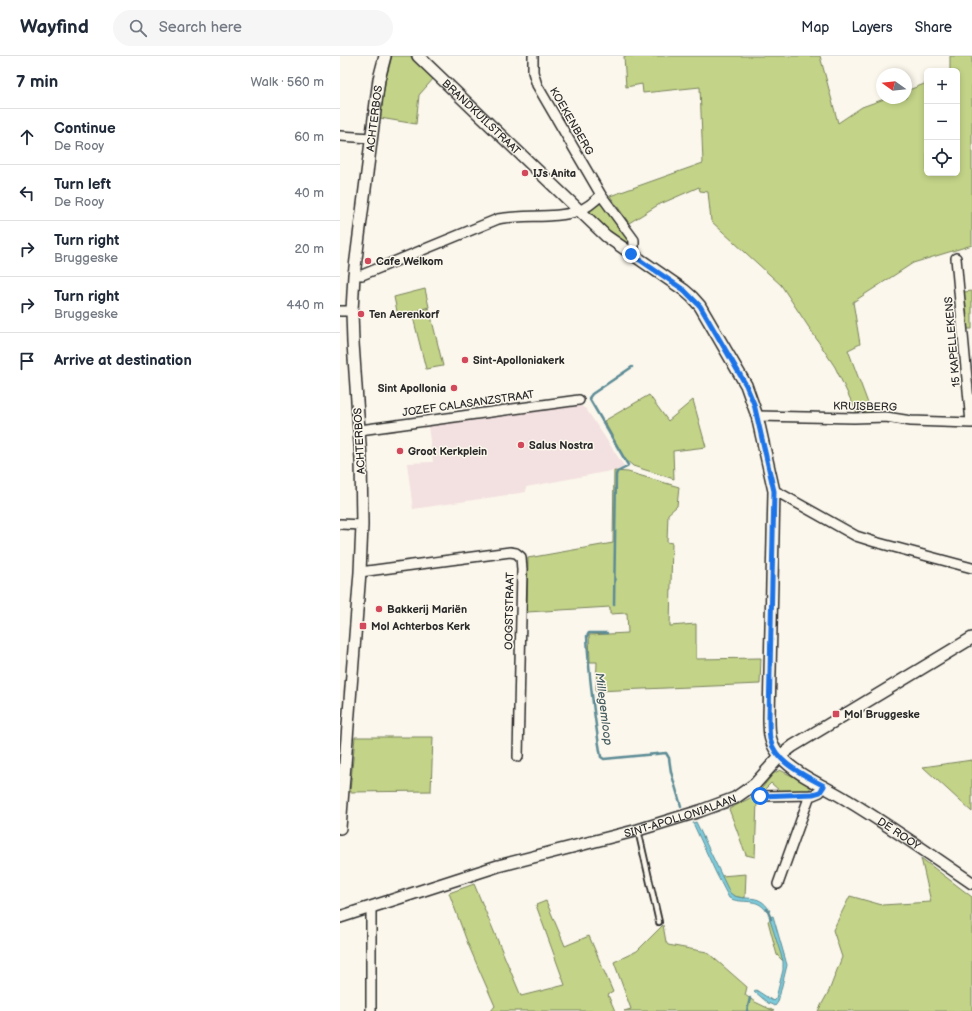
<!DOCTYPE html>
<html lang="en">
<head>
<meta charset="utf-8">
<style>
  :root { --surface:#fff; --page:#f6f6f7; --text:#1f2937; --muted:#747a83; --line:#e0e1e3 }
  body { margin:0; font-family:"Balsamiq Sans",sans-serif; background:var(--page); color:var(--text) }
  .controls { position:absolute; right:12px; top:12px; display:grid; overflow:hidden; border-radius:6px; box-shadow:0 2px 6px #0003 }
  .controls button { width:36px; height:36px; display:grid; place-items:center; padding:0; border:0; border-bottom:1px solid var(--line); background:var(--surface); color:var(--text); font:20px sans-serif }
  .compass { position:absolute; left:536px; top:12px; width:36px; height:36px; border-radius:50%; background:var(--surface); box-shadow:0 2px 6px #0003; rotate:285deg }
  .stop { position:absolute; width:12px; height:12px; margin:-9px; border:3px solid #1a73e8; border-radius:50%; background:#fff }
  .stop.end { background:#1a73e8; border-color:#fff; box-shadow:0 1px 4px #0008 }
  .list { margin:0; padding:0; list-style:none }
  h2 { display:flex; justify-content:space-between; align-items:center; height:52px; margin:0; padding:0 16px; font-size:17px }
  h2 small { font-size:13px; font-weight:400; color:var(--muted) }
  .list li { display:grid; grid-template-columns:26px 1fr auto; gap:12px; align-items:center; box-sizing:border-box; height:56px; padding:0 16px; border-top:1px solid var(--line) }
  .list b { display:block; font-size:15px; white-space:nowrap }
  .list p { margin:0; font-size:13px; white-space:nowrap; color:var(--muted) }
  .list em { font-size:13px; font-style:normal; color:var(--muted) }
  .icon { flex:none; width:22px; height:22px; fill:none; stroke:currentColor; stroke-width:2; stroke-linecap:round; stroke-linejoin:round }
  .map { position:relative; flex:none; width:632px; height:955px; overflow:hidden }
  header { display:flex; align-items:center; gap:24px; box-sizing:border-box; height:56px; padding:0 20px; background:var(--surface); border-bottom:1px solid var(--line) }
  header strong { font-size:19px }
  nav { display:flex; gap:22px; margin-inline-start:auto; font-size:14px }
  .search { width:280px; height:36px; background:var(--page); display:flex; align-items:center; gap:10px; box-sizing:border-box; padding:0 14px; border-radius:22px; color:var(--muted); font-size:15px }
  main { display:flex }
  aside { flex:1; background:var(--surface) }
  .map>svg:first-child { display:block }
  .built { fill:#f3e0e0 }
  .green { fill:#c3d488; stroke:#77805a }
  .water { fill:#7dcbdb; stroke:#5c8b95 }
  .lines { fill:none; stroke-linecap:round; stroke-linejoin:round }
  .stream { stroke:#5c8b95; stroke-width:2.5 }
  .service-casing { stroke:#2b2b2b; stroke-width:8 }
  .minor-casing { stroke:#2b2b2b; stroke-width:12 }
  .tertiary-casing { stroke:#2b2b2b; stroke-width:14 }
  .service { stroke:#fbf7ec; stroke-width:4.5 }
  .minor { stroke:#fbf7ec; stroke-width:9 }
  .tertiary { stroke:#fbf7ec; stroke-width:11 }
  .route { stroke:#1a73e8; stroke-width:5 }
  .poi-dot { fill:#d1495b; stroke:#fbf7ec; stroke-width:1.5 }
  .labels { text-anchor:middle; stroke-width:3; stroke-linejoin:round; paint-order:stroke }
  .street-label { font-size:11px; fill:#2b2b2b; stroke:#fbf7ec }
  .poi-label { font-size:11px; font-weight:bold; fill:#2b2b2b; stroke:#fbf7ec; text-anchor:start }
  .water-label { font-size:12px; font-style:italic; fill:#445b60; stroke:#fbf7ec }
</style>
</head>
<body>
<header>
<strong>Wayfind</strong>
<div class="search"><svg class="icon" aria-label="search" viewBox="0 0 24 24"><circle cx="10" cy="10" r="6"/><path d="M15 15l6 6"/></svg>Search here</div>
<nav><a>Map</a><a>Layers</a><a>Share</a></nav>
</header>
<main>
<aside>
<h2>7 min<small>Walk · 560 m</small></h2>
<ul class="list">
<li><svg class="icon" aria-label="ahead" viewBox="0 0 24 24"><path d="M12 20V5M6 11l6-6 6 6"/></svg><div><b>Continue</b><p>De Rooy</p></div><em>60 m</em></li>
<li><svg class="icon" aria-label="left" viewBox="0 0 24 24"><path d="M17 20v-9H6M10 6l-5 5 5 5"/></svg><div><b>Turn left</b><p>De Rooy</p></div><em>40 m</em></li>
<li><svg class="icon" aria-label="right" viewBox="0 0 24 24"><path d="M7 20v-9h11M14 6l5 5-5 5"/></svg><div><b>Turn right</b><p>Bruggeske</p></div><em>20 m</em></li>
<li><svg class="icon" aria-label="right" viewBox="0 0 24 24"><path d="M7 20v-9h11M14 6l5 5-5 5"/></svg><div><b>Turn right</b><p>Bruggeske</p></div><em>440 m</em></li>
<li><svg class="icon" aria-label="arrive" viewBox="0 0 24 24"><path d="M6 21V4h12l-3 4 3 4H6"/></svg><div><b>Arrive at destination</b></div></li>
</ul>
</aside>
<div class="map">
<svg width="632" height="955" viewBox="0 0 632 955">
  <rect width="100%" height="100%" fill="#fbf7ec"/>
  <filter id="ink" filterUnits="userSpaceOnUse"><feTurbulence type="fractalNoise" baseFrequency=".025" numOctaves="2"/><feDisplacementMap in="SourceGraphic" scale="8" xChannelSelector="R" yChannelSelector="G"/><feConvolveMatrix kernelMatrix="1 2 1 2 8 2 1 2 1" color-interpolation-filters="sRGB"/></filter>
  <g filter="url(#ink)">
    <path class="built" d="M239 349 246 353 284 410 281 413 186 431V436L73 453 67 407 93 406 88 370Z"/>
    <path class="green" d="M52 0H70L94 22 79 39 76 68 40 62 45 26Z
      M284 0H480L498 67 522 51 547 42H566V35L587 27V117H617V15H610V0H632V189L573 207 513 246 520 288 508 294 532 358 518 359 495 311 441 229 371 165 368 136 360 135 359 131 318 149 289 167 270 140 363 107 360 31 303 37 302 28 286 31Z
      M259 145 288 182 289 185 287 187 270 175 248 155 249 152Z
      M85 233 89 251 58 260 54 241Z
      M632 235V273H627L624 236Z
      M89 252 103 310 86 313 72 257Z
      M309 339 328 365 353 344 366 391 333 395 334 423 293 410 285 403 264 365Z
      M274 415 288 416 339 431 337 450 328 458 327 486 332 487 330 570 356 568V603L421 602 420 628 256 635 257 606H250L249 579 288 577 287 557 270 558V551L187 556 188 502 273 487Z
      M15 681H93L91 735 10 736Z
      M632 704V756L583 711Z
      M440 714 472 730 468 735H440L431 727 420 738 418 737 433 718Z
      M414 740 416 742 415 746 417 745 415 801 406 799 389 753Z
      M581 802 632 841V955H478L489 935 502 901 493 874 510 840 542 849 591 846Z
      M406 818 405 842C387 840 388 836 381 820Z
      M134 828 181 940 225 929 196 849 206 845 225 890 249 880 273 936 268 939 275 955H151L155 950 128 888 109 837Z
      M433 863 445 903 443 905 437 899 428 865Z
      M323 869 326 886 328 889 367 896 407 931 405 939 415 946 434 955H284L291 953 274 906 297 895Z"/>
    <path class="water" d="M356 766 390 837C403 848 418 834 430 855L427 856C417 840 403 849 389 842L376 817 353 767Z
      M433 860 447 909 438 946 435 950 428 947 414 935 416 934 433 945 436 942 443 914V905L429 861Z"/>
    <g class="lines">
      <path class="stream" d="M288 409 249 342 252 338 292 311
        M274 549 276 419 277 416 287 411
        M267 577H249L247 580C249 621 254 660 261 701L264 703 326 697 329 702 331 716 341 750
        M427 853 431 863
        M407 955 410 942"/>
      <g class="service-casing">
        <path id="service" d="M298 774 319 866"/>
      </g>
      <g class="minor-casing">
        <path id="minor" d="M193 0V16L197 29 261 139 294 184V192L291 198
          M0 80 31 82
          M616 202 631 367
          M14 219H22L158 163C184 158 215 163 238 155 247 152 255 145 261 139
          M0 255H12
          M417 360 514 362 546 361 571 365 632 367
          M20 374 239 344
          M434 435 441 438 516 480 535 486 632 512
          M0 468 22 469
          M20 516 170 496 176 497 181 501 182 514 178 701
          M420 740 473 739 480 736 484 730
          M438 828 470 739
          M31 955V851"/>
      </g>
      <g class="tertiary-casing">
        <g id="tertiary">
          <path id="s1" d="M78 0 266 180 344 234 352 241 360 250 406 329 417 360 434 435 429 661C429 678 429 687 441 701 456 719 487 731 507 744 550 770 591 799 632 827"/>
          <path id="s2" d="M0 772 20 516 22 469 21 403 13 287 12 255 14 219 39 23 45 0"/>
          <path id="s3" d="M0 861 158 810 298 774 360 755 395 742 415 728 440 700 453 690 632 582"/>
        </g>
      </g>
      <use href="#service" class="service"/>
      <use href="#minor" class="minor"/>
      <use href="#tertiary" class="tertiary"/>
    </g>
  </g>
  <g class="lines" filter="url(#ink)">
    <path class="route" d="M291 198 344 234 360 250 406 329 414 348 434 435 429 661C429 668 429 676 430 683 436 708 465 719 484 730L480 736 473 738 420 740"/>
  </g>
  <g class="poi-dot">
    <circle cx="185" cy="117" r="4"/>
    <circle cx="28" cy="205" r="4"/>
    <circle cx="21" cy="258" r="4"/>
    <circle cx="125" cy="304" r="4"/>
    <circle cx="114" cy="332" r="4"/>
    <circle cx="181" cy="389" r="4"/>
    <circle cx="60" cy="395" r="4"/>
    <circle cx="39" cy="553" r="4"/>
    <rect x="19" y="566" width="8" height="8" rx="2"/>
    <rect x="492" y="654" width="8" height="8" rx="2"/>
  </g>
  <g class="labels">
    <g class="street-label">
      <text dy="4" stroke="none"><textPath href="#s1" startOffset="88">BRANDKUILSTRAAT</textPath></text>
      <text dy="4" stroke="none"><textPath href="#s2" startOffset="712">ACHTERBOS</textPath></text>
      <text transform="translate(232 65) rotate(60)" y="4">KOEKENBERG</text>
      <text transform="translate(612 286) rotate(-95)" y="4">15 KAPELLEKENS</text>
      <text transform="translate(128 347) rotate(-8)" y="4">JOZEF CALASANZSTRAAT</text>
      <text transform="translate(525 350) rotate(1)" y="4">KRUISBERG</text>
      <text transform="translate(19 385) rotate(-93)" y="4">ACHTERBOS</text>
      <text transform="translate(169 555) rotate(-89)" y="4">OOGSTSTRAAT</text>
      <text dy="4" stroke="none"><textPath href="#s3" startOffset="355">SINT-APOLLONIALAAN</textPath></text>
      <text dy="4" stroke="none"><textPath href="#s1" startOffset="989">DE ROOY</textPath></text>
    </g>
    <g class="poi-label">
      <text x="193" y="121">IJs Anita</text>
      <text x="36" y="209">Cafe Welkom</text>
      <text x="29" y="262">Ten Aerenkorf</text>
      <text x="133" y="308">Sint-Apolloniakerk</text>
      <text x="106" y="336" text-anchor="end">Sint Apollonia</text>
      <text x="189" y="393">Salus Nostra</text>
      <text x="68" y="399">Groot Kerkplein</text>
      <text x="47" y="557">Bakkerij Mariën</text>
      <text x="31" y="574">Mol Achterbos Kerk</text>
      <text x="504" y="662">Mol Bruggeske</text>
    </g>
    <g class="water-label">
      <text transform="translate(264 653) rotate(83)" y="4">Millegemloop</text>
    </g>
  </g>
</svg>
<div class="controls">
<button>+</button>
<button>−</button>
<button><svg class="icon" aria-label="locate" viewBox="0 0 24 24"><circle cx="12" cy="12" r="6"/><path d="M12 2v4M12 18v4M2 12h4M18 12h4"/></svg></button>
</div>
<svg class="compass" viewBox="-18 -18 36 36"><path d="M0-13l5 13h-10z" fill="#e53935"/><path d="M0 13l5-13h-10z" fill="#747a83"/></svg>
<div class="stop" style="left:420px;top:740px"></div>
<div class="stop end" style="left:291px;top:198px"></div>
</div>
</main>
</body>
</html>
